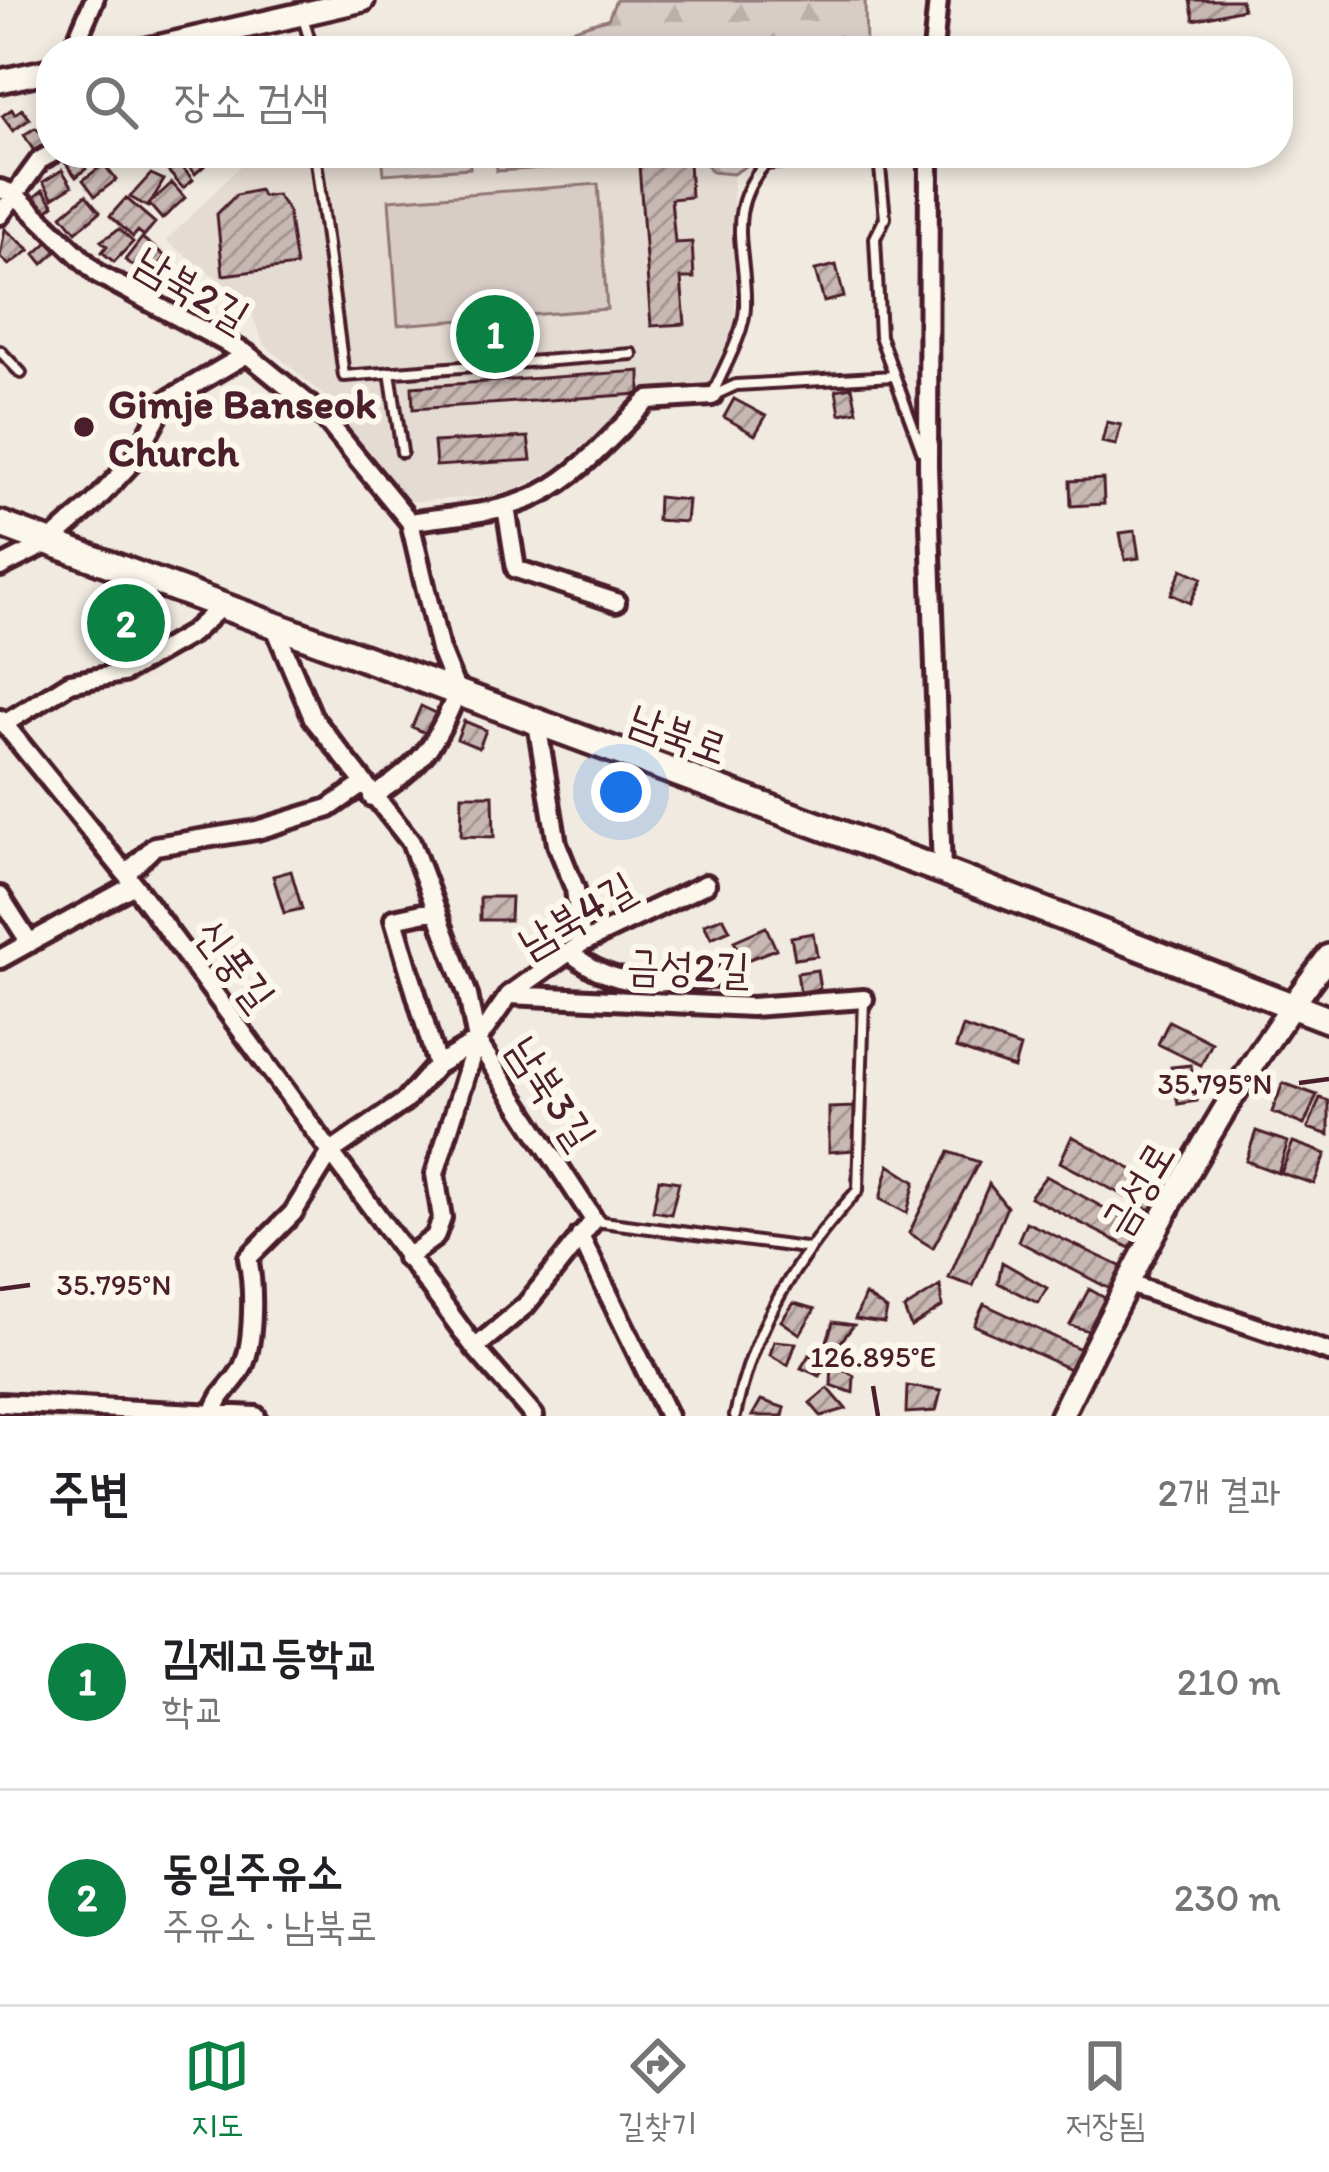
<!DOCTYPE html>
<html lang="ko">
<head>
<meta charset="utf-8">
<style>
  :root { --surface:#fff; --page:#f6f6f6; --text:#202124; --muted:#757577; --line:#e0e0e0; --accent:#0b8043 }
  body { margin:0; font-family:Itim,"Poor Story",sans-serif; background:var(--page); color:var(--text) }
  .you { position:absolute; left:621px; top:792px; width:42px; height:42px; margin:-30px; border:9px solid #fff; border-radius:50%; background:#1a73e8; box-shadow:0 0 0 18px #1a73e833 }
  .badge { display:grid; place-items:center; width:78px; height:78px; border-radius:50%; background:var(--accent); color:#fff; font-size:39px; font-weight:700 }
  .pin { position:absolute; translate:-50% -50%; border:6px solid #fff; box-shadow:0 3px 12px #0006 }
  .list { margin:0; padding:0; list-style:none }
  h2 { display:flex; justify-content:space-between; align-items:center; height:156px; margin:0; padding:0 48px; font-size:51px }
  h2 small { font-size:39px; font-weight:400; color:var(--muted) }
  .list li { display:grid; grid-template-columns:78px 1fr auto; gap:36px; align-items:center; box-sizing:border-box; height:216px; padding:0 48px; border-top:3px solid var(--line) }
  .list b { display:block; font-size:45px; white-space:nowrap }
  .list p { margin:0; font-size:39px; white-space:nowrap; color:var(--muted) }
  .list em { font-size:39px; font-style:normal; color:var(--muted) }
  .icon { flex:none; width:66px; height:66px; fill:none; stroke:currentColor; stroke-width:2; stroke-linecap:round; stroke-linejoin:round }
  .map { position:relative; flex:none; width:1329px; height:1416px; overflow:hidden }
  .search { position:absolute; background:var(--surface); box-shadow:0 6px 18px #0003; left:36px; right:36px; top:36px; height:132px; display:flex; align-items:center; gap:30px; box-sizing:border-box; padding:0 42px; border-radius:48px; color:var(--muted); font-size:45px }
  .sheet { height:588px; background:var(--surface) }
  nav { display:flex; justify-content:space-around; align-items:center; box-sizing:border-box; height:168px; border-top:3px solid var(--line); background:var(--surface); font-size:33px; color:var(--muted) }
  nav a { display:grid; justify-items:center; gap:6px }
  nav .on { color:var(--accent) }
  .map>svg:first-child { display:block }
  .built { fill:#e4dbd2 }
  .forest { fill:url(#forest-firs); stroke:#917678; stroke-width:3 }
  .garden { fill:#d8ccc6; stroke:#917678; stroke-width:3 }
  .building { fill:url(#building-hatch); stroke:#4a1f2b; stroke-width:3 }
  .lines { fill:none; stroke-linecap:round; stroke-linejoin:round }
  .service-casing { stroke:#4a1f2b; stroke-width:16 }
  .minor-casing { stroke:#4a1f2b; stroke-width:26 }
  .tertiary-casing { stroke:#4a1f2b; stroke-width:30 }
  .secondary-casing { stroke:#4a1f2b; stroke-width:33 }
  .service { stroke:#fbf7ec; stroke-width:8 }
  .minor { stroke:#fbf7ec; stroke-width:16 }
  .tertiary { stroke:#fbf7ec; stroke-width:21 }
  .secondary { stroke:#fbf7ec; stroke-width:24 }
  .ticks { fill:none; stroke:#4a1f2b; stroke-width:4.5 }
  .poi-dot { fill:#4a1f2b; stroke:#fbf7ec; stroke-width:4.5 }
  .labels { text-anchor:middle; stroke-width:12; stroke-linejoin:round; paint-order:stroke }
  .street-label { font-size:42px; fill:#4a1f2b; stroke:#fbf7ec }
  .poi-label { font-size:42px; font-weight:bold; fill:#4a1f2b; stroke:#fbf7ec; text-anchor:start }
  .ticks-label { font-size:30px; text-anchor:middle; fill:#4a1f2b; stroke:#fbf7ec; stroke-width:12; stroke-linejoin:round; paint-order:stroke }
</style>
</head>
<body>
<div class="map">
<svg width="1329" height="1416" viewBox="0 0 1329 1416">
  <defs>
    <pattern id="forest-firs" width="22" height="20" patternUnits="userSpaceOnUse" patternTransform="scale(3)"><rect width="22" height="20" fill="#d8ccc6"/><path d="M5 1l3.5 6h-7zM16 11l3.5 6h-7z" fill="#bbafaa"/></pattern>
    <pattern id="building-hatch" width="6" height="6" patternUnits="userSpaceOnUse" patternTransform="scale(3)"><rect width="6" height="6" fill="#c8b8b3"/><path d="M-1 1l2-2M0 6l6-6M5 7l2-2" fill="none" stroke="#a49592"/></pattern>
  </defs>
  <rect width="100%" height="100%" fill="#f0eae0"/>
  <filter id="ink" filterUnits="userSpaceOnUse"><feTurbulence type="fractalNoise" baseFrequency=".00833" numOctaves="2"/><feDisplacementMap in="SourceGraphic" scale="24" xChannelSelector="R" yChannelSelector="G"/><feConvolveMatrix kernelMatrix="1 2 1 2 8 2 1 2 1" color-interpolation-filters="sRGB"/></filter>
  <g filter="url(#ink)">
    <path class="built" d="M253 153H698L712 171 733 174 735 324 707 388 644 394 554 470 505 495 406 502 393 496 322 394 264 344 245 298 166 241Z"/>
    <path class="forest" d="M616 0H865L866 51H499C539 48 569 27 608 19Z
      M698 153H811L756 160 733 174 712 172Z"/>
    <path class="garden" d="M382 153H469L470 168 384 174Z
      M496 153H565L566 167 497 171Z
      M598 184 607 309 398 325 389 200Z"/>
    <path class="building" d="M1190 0H1241L1243 9 1194 20Z
      M12 109 15 114 22 109 30 119 13 131 2 116Z
      M35 128 51 139V147L37 156 24 135Z
      M66 153H75L86 169 76 177 61 157Z
      M176 153H219L195 174Z
      M689 161 691 197 671 199 675 243 692 242 694 278H681L685 324 651 326 639 165Z
      M178 162 193 180 183 188 168 171Z
      M104 164 116 180 95 196 83 180Z
      M62 170 72 186 53 198 43 182Z
      M151 174 164 180 148 207 130 197Z
      M172 183 185 198 162 219 149 204Z
      M43 190 54 205 44 213 33 198Z
      M259 190 262 196 277 195 288 211 296 266 223 275 217 214 236 195Z
      M86 195 100 212 76 232 62 215Z
      M126 198 155 223 144 236 138 231 133 237 110 216Z
      M5 229 30 250 9 265 0 257Z
      M119 229 133 242 114 262 102 252 107 246 101 241Z
      M142 238 165 256 149 278 125 260Z
      M49 241 57 251 43 264 35 254Z
      M836 265 844 297 824 302 815 270Z
      M640 371V394L413 409 412 387Z
      M852 387 857 411 840 414 836 390Z
      M734 399 766 416 755 435 724 417Z
      M1107 422 1121 425 1116 445 1102 442Z
      M528 437 531 460 436 466 434 442Z
      M1103 479 1104 504 1071 506 1070 481Z
      M658 497 688 500 686 522 657 520Z
      M1135 531 1139 558 1125 560 1120 533Z
      M1182 569 1202 578 1190 603 1171 594Z
      M421 706 438 714 428 734 412 727Z
      M464 721 486 730 479 748 457 739Z
      M462 795H493L494 837 461 836Z
      M291 871 302 909 284 913 273 876Z
      M480 897H511L510 920H480Z
      M723 917 730 930 711 938 704 924Z
      M766 927 776 949 744 961 734 941Z
      M813 933 817 956 795 959 791 937Z
      M817 970 820 989 800 992 797 973Z
      M1169 1021 1212 1043 1201 1065 1158 1044Z
      M963 1027 1020 1047 1014 1068 956 1048Z
      M1191 1065 1197 1101 1178 1104 1171 1067Z
      M1283 1083 1317 1095 1304 1125 1272 1112Z
      M1320 1098 1329 1101V1135L1308 1128Z
      M855 1107 854 1150 829 1152V1108Z
      M1256 1131 1288 1142 1278 1173 1246 1161Z
      M1072 1136 1163 1187 1151 1210 1060 1162Z
      M1293 1142 1326 1154 1314 1184 1281 1173Z
      M949 1152 979 1162 933 1248 909 1233Z
      M889 1165 915 1182 907 1213 880 1199Z
      M1046 1176 1142 1229 1130 1248 1030 1197Z
      M659 1179 679 1182 671 1214 653 1211Z
      M989 1184 1007 1207 973 1286 949 1278Z
      M1026 1222 1122 1267 1112 1290 1018 1241Z
      M1002 1262 1047 1288 1038 1303 998 1283Z
      M940 1286 942 1307 911 1327 904 1309Z
      M1089 1289 1110 1301 1094 1333 1070 1325Z
      M865 1295 887 1310 884 1323 855 1319Z
      M794 1303 815 1309 800 1334 781 1321Z
      M984 1304 1082 1350 1070 1369 974 1325Z
      M833 1322 854 1325 840 1343 827 1341Z
      M774 1341 796 1343 788 1365 770 1355Z
      M809 1355 829 1359 820 1376 801 1368Z
      M832 1362 854 1376 853 1393 831 1385Z
      M907 1386 941 1391 936 1411 906 1413Z
      M828 1388 846 1409 821 1416 810 1403Z
      M761 1400 785 1408 783 1416H752Z"/>
    <g class="lines">
      <g class="service-casing">
        <path id="service" d="M302 15 313 51
          M315 153 344 376 632 354
          M871 153 765 164C723 213 747 250 745 307 744 335 722 370 712 396L736 385 893 376
          M871 153 880 168 885 218 875 238 880 336 922 451
          M0 351 21 373
          M390 372 402 452
          M595 1221 805 1248
          M735 1416C753 1326 797 1257 858 1190L864 999"/>
      </g>
      <g class="minor-casing">
        <path id="minor" d="M72 51 94 0
          M933 51 938 0
          M929 153 928 466 942 871
          M0 189 14 194 98 274 247 354 166 401 134 460 93 504 48 543 0 567
          M0 215 40 160 53 153
          M247 354 322 415 410 522 440 650 457 692C437 744 421 766 372 797
          M506 507 516 569 616 602
          M410 522C452 515 502 514 540 494 582 473 615 432 648 400L712 396
          M273 623 313 718 411 842 468 995 477 1041 594 1220 526 1305 475 1348
          M0 719 126 874 475 1348 534 1416
          M537 723 557 844 575 889 582 943
          M4 724 70 683 123 673 191 634 223 605
          M126 874 155 846 257 830 329 808 362 785
          M0 896 30 943
          M436 910 394 919 437 1065
          M570 952C618 993 664 983 723 976
          M0 959 134 885
          M510 995 751 1007 864 999
          M580 1236 668 1416
          M406 1258 435 1237 442 1218 435 1174 476 1042
          M1126 1283 1329 1352
          M0 1403 256 1416
          M214 1412C220 1392 230 1388 240 1372 255 1349 254 1285 248 1258L293 1213 331 1152 405 1101 437 1065 477 1041 509 995 582 943 706 884"/>
      </g>
      <g class="tertiary-casing">
        <path id="tertiary" d="M140 51 363 0
          M0 81 51 70
          M1061 1416C1136 1263 1224 1091 1329 956"/>
      </g>
      <g class="secondary-casing">
        <path id="secondary" d="M0 524 942 871 1329 1020"/>
      </g>
      <use href="#service" class="service"/>
      <use href="#minor" class="minor"/>
      <use href="#tertiary" class="tertiary"/>
      <use href="#secondary" class="secondary"/>
    </g>
  </g>
  <path class="ticks" d="M1299 1083 1329 1079M0 1289 30 1285M873 1386 878 1416"/>
  <circle class="poi-dot" cx="84" cy="427" r="12"/>
  <g class="labels">
    <g class="street-label">
      <text transform="translate(193 288) rotate(31)" y="15">남북2길</text>
      <text transform="translate(679 733) rotate(20)" y="15">남북로</text>
      <text transform="translate(576 914) rotate(-30)" y="15">남북4길</text>
      <text transform="translate(236 964) rotate(53)" y="15">신풍길</text>
      <text transform="translate(688 966) rotate(2)" y="15">금성2길</text>
      <text transform="translate(553 1092) rotate(57)" y="15">남북3길</text>
      <text transform="translate(1137 1188) rotate(-59)" y="15">금성로</text>
    </g>
    <g class="poi-label">
      <text x="108" y="418">Gimje Banseok<tspan x="108" dy="48">Church</tspan></text>
    </g>
  </g>
  <g class="ticks-label">
    <text x="1215" y="1094">35.795°N</text>
    <text x="114" y="1295">35.795°N</text>
    <text x="873" y="1367">126.895°E</text>
  </g>
</svg>
<div class="you"></div>
<div class="pin badge" style="left:495px;top:334px">1</div>
<div class="pin badge" style="left:126px;top:623px">2</div>
<div class="search"><svg class="icon" aria-label="search" viewBox="0 0 24 24"><circle cx="10" cy="10" r="6"/><path d="M15 15l6 6"/></svg>장소 검색</div>
</div>
<section class="sheet">
<h2>주변<small>2개 결과</small></h2>
<ul class="list">
<li><span class="badge">1</span><div><b>김제고등학교</b><p>학교</p></div><em>210 m</em></li>
<li><span class="badge">2</span><div><b>동일주유소</b><p>주유소 · 남북로</p></div><em>230 m</em></li>
</ul>
</section>
<nav>
<a class="on"><svg class="icon" aria-label="map" viewBox="0 0 24 24"><path d="M3 6l6-2 6 2 6-2v14l-6 2-6-2-6 2zM9 4v14M15 6v14"/></svg>지도</a>
<a><svg class="icon" aria-label="directions" viewBox="0 0 24 24"><path d="M12 3l9 9-9 9-9-9zM9 14v-3h6M13 9l2 2-2 2"/></svg>길찾기</a>
<a><svg class="icon" aria-label="saved" viewBox="0 0 24 24"><path d="M7 4h10v16l-5-4-5 4z"/></svg>저장됨</a>
</nav>
</body>
</html>
